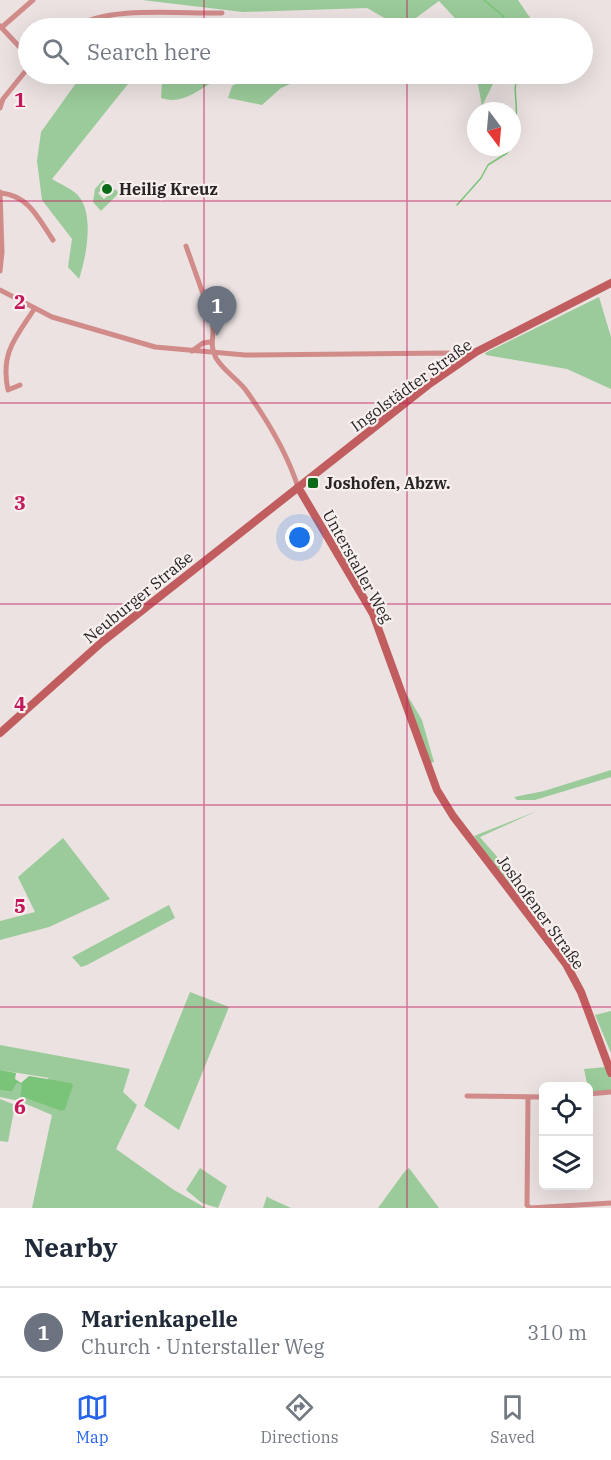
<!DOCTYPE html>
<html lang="en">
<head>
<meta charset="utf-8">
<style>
  :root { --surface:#fff; --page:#f6f6f7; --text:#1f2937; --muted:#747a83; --line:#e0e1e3; --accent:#2563eb }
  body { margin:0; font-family:"IBM Plex Serif",serif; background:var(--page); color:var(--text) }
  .controls { position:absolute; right:18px; bottom:18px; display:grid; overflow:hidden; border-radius:9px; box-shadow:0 6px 24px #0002 }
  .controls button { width:54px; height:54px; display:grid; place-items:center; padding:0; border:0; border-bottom:2px solid var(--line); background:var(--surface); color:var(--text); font:30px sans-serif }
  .compass { position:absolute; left:467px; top:102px; width:54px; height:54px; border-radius:50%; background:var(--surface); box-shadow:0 6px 24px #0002; rotate:164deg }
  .you { position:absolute; left:300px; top:538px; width:21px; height:21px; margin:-15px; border:4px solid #fff; border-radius:50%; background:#1a73e8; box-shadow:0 0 0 9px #1a73e833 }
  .badge { display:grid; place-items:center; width:39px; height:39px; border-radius:50%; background:var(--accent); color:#fff; font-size:20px; font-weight:700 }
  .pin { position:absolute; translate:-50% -50px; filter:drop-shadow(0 2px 3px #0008) }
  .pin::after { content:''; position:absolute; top:32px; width:21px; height:18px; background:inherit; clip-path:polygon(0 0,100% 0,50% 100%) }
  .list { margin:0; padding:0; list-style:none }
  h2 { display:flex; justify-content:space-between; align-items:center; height:78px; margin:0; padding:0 24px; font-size:26px }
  h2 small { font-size:20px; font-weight:400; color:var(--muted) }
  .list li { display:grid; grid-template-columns:39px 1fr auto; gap:18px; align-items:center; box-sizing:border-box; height:90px; padding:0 24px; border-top:2px solid var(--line) }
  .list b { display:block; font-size:22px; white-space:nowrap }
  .list p { margin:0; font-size:20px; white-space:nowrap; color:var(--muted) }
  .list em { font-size:20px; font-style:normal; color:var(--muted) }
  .icon { flex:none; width:33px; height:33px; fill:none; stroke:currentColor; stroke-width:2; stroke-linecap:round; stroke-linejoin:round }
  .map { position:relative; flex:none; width:611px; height:1208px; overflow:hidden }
  .search { position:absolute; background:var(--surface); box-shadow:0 6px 24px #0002; left:18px; right:18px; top:18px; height:66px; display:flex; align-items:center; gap:15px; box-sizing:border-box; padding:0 21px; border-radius:33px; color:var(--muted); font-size:22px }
  .sheet { height:168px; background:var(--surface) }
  nav { display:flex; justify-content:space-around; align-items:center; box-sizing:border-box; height:84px; border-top:2px solid var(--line); background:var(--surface); font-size:16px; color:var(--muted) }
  nav a { display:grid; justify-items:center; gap:3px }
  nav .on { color:var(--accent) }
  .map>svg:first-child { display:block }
  .green { fill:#9bcb9a }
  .water { fill:#79c479 }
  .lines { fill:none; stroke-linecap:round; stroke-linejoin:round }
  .stream { stroke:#79c479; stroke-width:1.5 }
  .street { stroke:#d18c8a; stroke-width:5 }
  .secondary { stroke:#c15d5e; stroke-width:8 }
  .grid { fill:none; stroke:#c2185b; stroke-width:1.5; stroke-opacity:0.55 }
  .poi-dot { fill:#0b6b17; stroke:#f8efef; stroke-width:2 }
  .labels { text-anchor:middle; stroke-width:4.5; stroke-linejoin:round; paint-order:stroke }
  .poi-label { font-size:16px; font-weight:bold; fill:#282524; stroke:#f8efef; text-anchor:start }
  .street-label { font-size:16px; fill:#282524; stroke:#f8efef }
  .grid-label { font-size:20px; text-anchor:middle; font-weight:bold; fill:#c2185b; stroke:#f8efef; stroke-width:4.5; stroke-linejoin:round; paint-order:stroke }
</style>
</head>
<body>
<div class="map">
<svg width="611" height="1208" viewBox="0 0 611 1208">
  <rect width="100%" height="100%" fill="#ebe2e1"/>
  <path class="green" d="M142 0H518L537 28H464L439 1 402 28 367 8 243 12Z
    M79 74H136L52 179C60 184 75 190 80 198 94 217 86 258 79 279L68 267 72 239 42 200 37 161 41 132 79 79Z
    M141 74H229L227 78C203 81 189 107 161 98L162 81Z
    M253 74H313L281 88 262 105 228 98 232 86Z
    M476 74H498L482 106Z
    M103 180 107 184 98 193 104 199 115 189 119 193 101 211 93 202 95 189Z
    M599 297 611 337V389L567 369 486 355 485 353Z
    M403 688 422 720 434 762 430 763Z
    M611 770V777L535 800H517L514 797 544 791Z
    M537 811 480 837C491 851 516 873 514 893L474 836Z
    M63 838 110 899 49 927 0 940V921L35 912 18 877Z
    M169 905 175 918 87 965 81 967 72 957Z
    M190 992 229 1007 179 1130 144 1106Z
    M611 1011V1053L595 1015Z
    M0 1045 130 1069 123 1092 137 1105 116 1149 174 1190 206 1208H32L52 1115 19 1101 0 1097V1090L12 1092 17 1083 23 1085 20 1096 49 1078 0 1070Z
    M606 1067 611 1079V1090L589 1093 584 1069Z
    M0 1099 15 1105 8 1142 0 1141Z
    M200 1168 227 1186 218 1208 202 1203 186 1190Z
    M409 1168 439 1208H378L405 1171Z
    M267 1196 269 1198 291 1208H263Z"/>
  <path class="water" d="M0 1070 16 1073 15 1079 21 1083 29 1076 71 1083 73 1085 65 1109 62 1111 20 1096 22 1085 17 1083 12 1092 0 1090Z"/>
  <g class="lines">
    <path class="stream" d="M484 0 502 15 511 28
      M516 119C518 102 512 90 518 74
      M515 138 516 128
      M512 145 513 142
      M457 205 481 178 488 165 507 153 511 147"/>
    <path class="street" d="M0 26 28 56
      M2 27 33 0
      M74 28C107 5 182 14 222 13
      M0 108 3 99 28 68
      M0 192 2 252 0 271
      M1 193C29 196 38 218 53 240
      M186 246 212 319C216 334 208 343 216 358 223 370 237 379 245 389 266 418 287 453 298 487
      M0 290 52 317 155 347 245 355 448 353 461 361
      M192 351 203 343 210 342
      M20 385 8 390C0 353 16 337 35 308
      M588 1094 611 1092
      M467 1096 544 1097
      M528 1098 527 1205 530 1208 611 1203"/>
    <path class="secondary" d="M298 487 373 614 437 790 453 816 566 964 581 992 611 1073
      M0 733 102 642 428 385 476 352 611 283"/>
  </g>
  <path class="grid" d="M204 0V28M407 0V28M204 74V1208M407 74V1208M0 201H611M0 403H611M0 604H611M0 805H611M0 1007H611"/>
  <g class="poi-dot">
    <circle cx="107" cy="189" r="6"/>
    <rect x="307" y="477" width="12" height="12" rx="3"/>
  </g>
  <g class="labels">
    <g class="poi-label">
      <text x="119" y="195">Heilig Kreuz</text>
      <text x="325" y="489">Joshofen, Abzw.</text>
    </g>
    <g class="street-label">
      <text transform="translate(411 385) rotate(-36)" y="6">Ingolstädter Straße</text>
      <text transform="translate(358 566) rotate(61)" y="6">Unterstaller Weg</text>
      <text transform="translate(138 597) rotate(-39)" y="6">Neuburger Straße</text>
      <text transform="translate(541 912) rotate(54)" y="6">Joshofener Straße</text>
    </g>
  </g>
  <g class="grid-label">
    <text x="20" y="107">1</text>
    <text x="20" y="309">2</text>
    <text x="20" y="510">3</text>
    <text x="20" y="711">4</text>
    <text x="20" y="913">5</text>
    <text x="20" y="1114">6</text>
  </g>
</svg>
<div class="controls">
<button><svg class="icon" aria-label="locate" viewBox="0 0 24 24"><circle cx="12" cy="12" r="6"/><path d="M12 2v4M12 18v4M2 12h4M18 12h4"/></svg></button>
<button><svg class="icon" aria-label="layers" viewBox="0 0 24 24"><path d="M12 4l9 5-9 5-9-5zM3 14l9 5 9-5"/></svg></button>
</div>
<svg class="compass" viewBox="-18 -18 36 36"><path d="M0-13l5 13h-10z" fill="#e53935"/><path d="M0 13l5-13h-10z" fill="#747a83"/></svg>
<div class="you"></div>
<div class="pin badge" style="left:217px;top:336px;background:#6b7280">1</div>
<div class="search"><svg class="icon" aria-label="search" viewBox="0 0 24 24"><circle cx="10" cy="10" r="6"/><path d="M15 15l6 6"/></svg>Search here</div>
</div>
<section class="sheet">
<h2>Nearby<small></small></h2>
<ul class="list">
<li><span class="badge" style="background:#6b7280">1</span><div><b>Marienkapelle</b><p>Church · Unterstaller Weg</p></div><em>310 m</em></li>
</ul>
</section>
<nav>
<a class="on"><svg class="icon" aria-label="map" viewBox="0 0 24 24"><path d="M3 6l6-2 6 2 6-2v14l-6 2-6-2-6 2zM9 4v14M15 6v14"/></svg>Map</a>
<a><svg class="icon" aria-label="directions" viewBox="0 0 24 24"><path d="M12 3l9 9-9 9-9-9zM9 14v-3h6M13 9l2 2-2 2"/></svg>Directions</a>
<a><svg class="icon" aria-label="saved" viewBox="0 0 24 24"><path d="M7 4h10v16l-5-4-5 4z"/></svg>Saved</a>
</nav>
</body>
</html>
